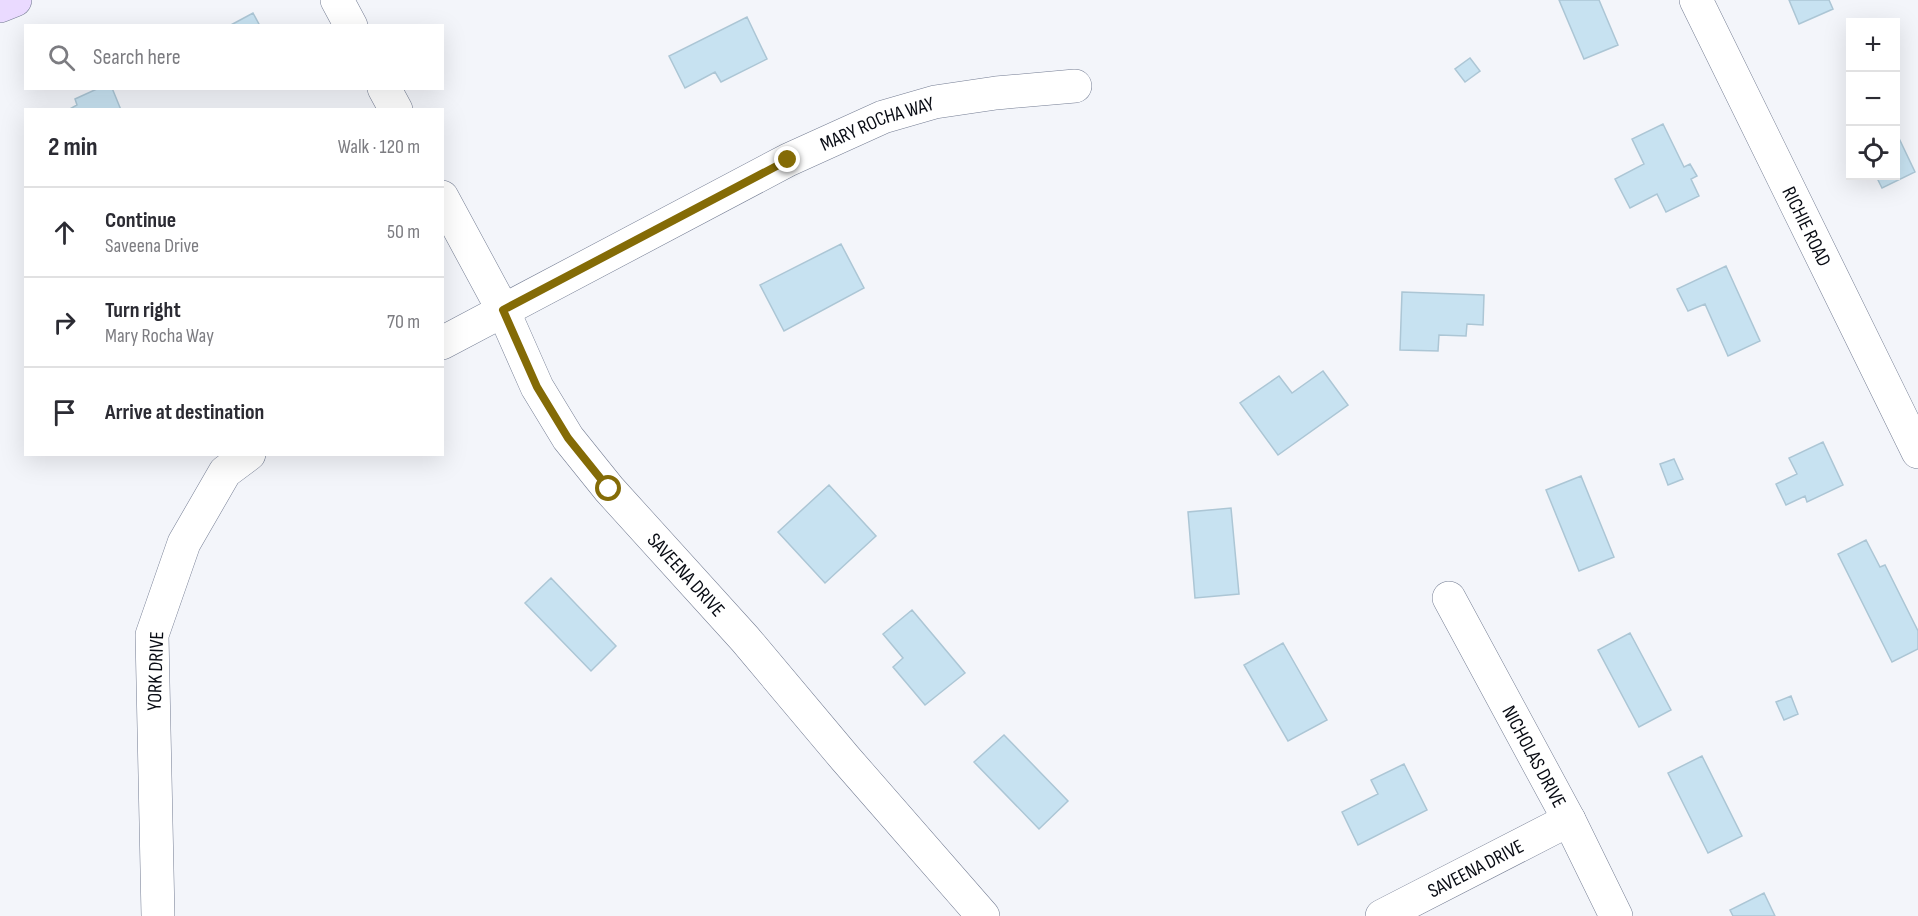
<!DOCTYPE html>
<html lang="en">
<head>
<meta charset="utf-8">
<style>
  :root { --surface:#fff; --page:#f2f2f3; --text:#2b2b33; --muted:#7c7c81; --line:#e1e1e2 }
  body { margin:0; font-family:"Sofia Sans Condensed",sans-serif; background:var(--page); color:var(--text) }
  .controls { position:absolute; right:18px; top:18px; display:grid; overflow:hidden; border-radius:0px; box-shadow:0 6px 24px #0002 }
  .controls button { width:54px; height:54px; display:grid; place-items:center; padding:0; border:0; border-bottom:2px solid var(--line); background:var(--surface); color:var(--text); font:30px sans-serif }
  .stop { position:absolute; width:18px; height:18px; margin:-14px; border:4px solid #846b06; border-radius:50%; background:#fff }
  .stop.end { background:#846b06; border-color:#fff; box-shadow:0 2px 6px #0008 }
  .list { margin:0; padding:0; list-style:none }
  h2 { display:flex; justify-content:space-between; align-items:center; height:78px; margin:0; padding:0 24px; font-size:26px }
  h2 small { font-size:20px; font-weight:400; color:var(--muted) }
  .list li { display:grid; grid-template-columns:39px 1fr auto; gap:18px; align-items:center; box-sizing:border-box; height:90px; padding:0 24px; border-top:2px solid var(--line) }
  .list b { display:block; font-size:22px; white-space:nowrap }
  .list p { margin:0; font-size:20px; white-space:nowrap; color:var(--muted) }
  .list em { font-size:20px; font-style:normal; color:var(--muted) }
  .icon { flex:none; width:33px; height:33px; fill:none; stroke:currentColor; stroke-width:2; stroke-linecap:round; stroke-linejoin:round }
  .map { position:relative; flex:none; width:1918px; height:916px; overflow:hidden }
  .search { position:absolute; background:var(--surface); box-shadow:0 6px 24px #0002; left:24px; top:24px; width:420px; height:66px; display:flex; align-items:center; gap:15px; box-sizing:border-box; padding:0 21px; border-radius:0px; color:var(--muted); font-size:22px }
  .panel { position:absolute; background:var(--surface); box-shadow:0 6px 24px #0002; left:24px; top:108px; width:420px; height:348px; border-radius:0px }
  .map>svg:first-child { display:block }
  .building { fill:#c7e2f1; stroke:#acc6d5; stroke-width:1.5 }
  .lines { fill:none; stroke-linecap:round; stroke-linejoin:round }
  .street-casing { stroke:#747d93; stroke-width:34 }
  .secondary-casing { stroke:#747d93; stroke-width:34 }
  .street { stroke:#fff; stroke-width:33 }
  .secondary { stroke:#eadaff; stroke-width:33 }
  .route { stroke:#846b06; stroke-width:8 }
  .labels { text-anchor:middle; stroke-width:5; stroke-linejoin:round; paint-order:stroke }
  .street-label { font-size:20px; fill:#090c14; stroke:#fff }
</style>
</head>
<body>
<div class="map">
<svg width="1918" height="916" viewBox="0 0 1918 916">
  <rect width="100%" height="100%" fill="#f3f5fa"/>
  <path class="building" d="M1559 0H1599L1618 45 1584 59Z
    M1789 0H1829L1833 9 1799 24Z
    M253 13 260 26H229Z
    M747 17 767 59 721 82 715 72 685 88 669 56Z
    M1470 58 1480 71 1465 82 1455 69Z
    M99 88H112L121 110H68L77 105 75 99Z
    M1663 124 1684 167 1690 164 1697 176 1691 179 1699 196 1666 212 1657 194 1630 208 1615 179 1644 164 1632 139Z
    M1896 132 1915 172 1882 188 1876 176H1896Z
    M841 244 864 288 784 331 760 285Z
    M1726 266 1760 341 1728 356 1705 304 1688 311 1677 289Z
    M1402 292 1484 295 1483 325 1467 324 1466 336 1439 335 1438 351 1400 350Z
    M1323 371 1348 405 1278 455 1240 403 1279 376 1292 393Z
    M1823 442 1843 485 1807 502 1805 496 1786 505 1776 484 1797 474 1789 458Z
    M1674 459 1683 479 1668 485 1660 464Z
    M1581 476 1614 557 1579 571 1546 490Z
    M829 485 876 536 825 583 778 532Z
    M1231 508 1239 594 1195 598 1188 512Z
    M1866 540 1880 567 1885 565 1918 631V649L1892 662 1838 554Z
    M551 578 616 646 591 671 525 603Z
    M912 610 965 673 925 705 893 667 903 658 883 634Z
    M1630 633 1671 710 1639 727 1598 650Z
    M1283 643 1327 720 1288 741 1244 665Z
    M1791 696 1798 714 1784 720 1776 702Z
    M1004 735 1068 801 1039 829 974 762Z
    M1702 756 1742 836 1708 853 1668 773Z
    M1404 764 1427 810 1358 845 1342 812 1378 794 1371 780Z
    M1764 893 1775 916H1733L1730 910Z"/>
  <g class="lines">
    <g class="street-casing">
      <g id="street">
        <path d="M337 0 351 26"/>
        <path id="s1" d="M1696 0 1918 452"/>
        <path d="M384 88 396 110"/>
        <path id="s2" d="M442 197 503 310 537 387 568 438 609 489 745 639 845 758 983 916"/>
        <path id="s3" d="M442 343 788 160 883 117 935 102 996 93 1075 86"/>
        <path id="s4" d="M1449 598 1569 820 1616 916"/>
        <path d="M158 916 152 635 184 543 225 472 249 454"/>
        <path id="s5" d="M1382 916 1569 820"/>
      </g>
    </g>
    <g class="secondary-casing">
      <path id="secondary" d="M0 6 15 0"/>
    </g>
    <use href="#street" class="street"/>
    <use href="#secondary" class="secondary"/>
  </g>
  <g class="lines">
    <path class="route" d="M609 489 568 438 537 387 503 310 788 160"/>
  </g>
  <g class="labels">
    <g class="street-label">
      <text dy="7" stroke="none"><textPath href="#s3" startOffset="488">MARY ROCHA WAY</textPath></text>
      <text dy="7" stroke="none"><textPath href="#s1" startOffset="252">RICHIE ROAD</textPath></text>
      <text dy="7" stroke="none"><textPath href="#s2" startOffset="453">SAVEENA DRIVE</textPath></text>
      <text transform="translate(155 671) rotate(-88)" y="7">YORK DRIVE</text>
      <text dy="7" stroke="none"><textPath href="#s4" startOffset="180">NICHOLAS DRIVE</textPath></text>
      <text dy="7" stroke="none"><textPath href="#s5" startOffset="105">SAVEENA DRIVE</textPath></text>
    </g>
  </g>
</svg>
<div class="controls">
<button>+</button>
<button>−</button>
<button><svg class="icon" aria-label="locate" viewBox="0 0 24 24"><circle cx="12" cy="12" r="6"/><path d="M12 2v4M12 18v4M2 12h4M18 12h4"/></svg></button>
</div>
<div class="stop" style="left:609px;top:489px"></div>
<div class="stop end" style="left:788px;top:160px"></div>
<div class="search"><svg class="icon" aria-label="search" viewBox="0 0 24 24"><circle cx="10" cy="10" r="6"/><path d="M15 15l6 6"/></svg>Search here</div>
<section class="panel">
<h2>2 min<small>Walk · 120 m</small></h2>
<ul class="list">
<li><svg class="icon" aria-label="ahead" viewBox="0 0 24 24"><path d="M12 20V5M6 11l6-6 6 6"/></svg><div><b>Continue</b><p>Saveena Drive</p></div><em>50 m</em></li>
<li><svg class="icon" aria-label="right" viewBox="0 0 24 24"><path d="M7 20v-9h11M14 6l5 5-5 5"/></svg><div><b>Turn right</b><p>Mary Rocha Way</p></div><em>70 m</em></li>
<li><svg class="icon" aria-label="arrive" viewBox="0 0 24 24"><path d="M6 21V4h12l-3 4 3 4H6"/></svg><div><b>Arrive at destination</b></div></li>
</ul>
</section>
</div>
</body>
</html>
